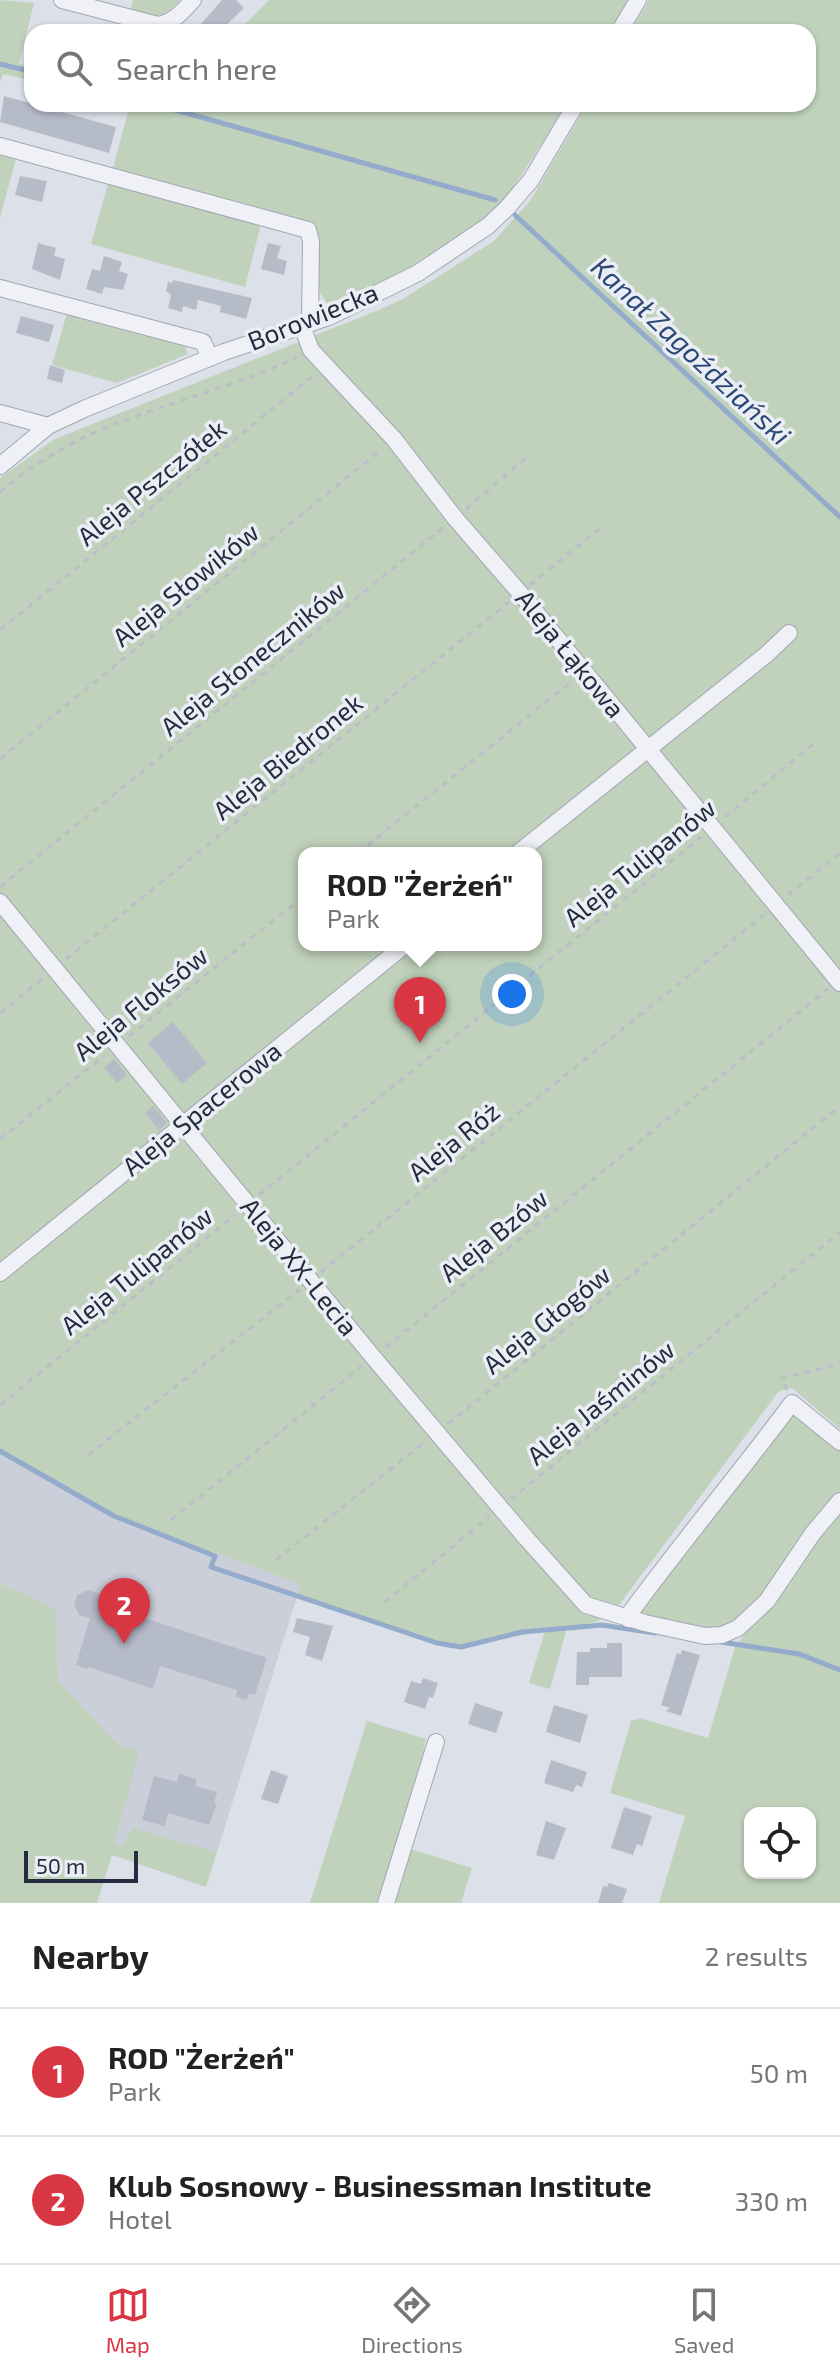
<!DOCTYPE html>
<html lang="en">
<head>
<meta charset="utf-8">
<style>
  :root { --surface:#fff; --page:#f6f6f6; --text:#222; --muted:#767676; --line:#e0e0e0; --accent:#d83643 }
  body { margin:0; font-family:"Exo 2",sans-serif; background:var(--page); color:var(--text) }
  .controls { position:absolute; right:24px; bottom:24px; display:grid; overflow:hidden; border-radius:16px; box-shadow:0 2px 6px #0004 }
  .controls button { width:72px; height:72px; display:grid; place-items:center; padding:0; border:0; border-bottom:2px solid var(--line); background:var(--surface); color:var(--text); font:40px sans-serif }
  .scale { position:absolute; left:24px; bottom:20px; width:114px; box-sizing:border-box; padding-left:8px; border:4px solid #252c3f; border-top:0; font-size:22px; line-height:28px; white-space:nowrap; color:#252c3f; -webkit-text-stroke:6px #ebeff5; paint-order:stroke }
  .you { position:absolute; left:512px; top:994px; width:28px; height:28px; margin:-20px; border:6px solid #fff; border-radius:50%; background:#1a73e8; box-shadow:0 0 0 12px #1a73e833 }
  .badge { display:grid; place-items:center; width:52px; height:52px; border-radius:50%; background:var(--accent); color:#fff; font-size:26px; font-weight:700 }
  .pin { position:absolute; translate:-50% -66px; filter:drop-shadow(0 2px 4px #0008) }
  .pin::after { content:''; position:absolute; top:42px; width:28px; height:24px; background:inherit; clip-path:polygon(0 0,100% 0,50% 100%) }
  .popup { position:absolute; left:298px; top:847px; width:244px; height:104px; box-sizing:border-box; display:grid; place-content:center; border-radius:16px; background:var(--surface); filter:drop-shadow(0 2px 6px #0005); font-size:26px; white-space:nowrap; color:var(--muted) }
  .popup b { font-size:30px; color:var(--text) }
  .popup::after { content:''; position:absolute; left:50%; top:100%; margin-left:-16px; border:16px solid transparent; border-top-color:var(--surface) }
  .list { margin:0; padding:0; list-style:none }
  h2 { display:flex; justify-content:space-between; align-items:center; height:104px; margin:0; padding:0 32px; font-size:34px }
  h2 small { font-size:26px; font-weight:400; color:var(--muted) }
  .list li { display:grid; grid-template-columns:52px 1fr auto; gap:24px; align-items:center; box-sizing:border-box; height:128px; padding:0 32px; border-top:2px solid var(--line) }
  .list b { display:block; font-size:30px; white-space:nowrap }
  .list p { margin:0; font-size:26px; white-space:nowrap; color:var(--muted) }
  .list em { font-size:26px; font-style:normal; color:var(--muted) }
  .icon { flex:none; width:44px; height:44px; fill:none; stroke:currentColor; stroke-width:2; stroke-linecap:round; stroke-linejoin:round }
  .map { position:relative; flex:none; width:840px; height:1903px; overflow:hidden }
  .search { position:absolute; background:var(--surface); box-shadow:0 2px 6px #0004; left:24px; right:24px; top:24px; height:88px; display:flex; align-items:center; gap:20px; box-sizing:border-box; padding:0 28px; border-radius:24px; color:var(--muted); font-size:30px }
  .sheet { height:360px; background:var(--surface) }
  nav { display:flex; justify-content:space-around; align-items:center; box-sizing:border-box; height:112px; border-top:2px solid var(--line); background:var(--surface); font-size:22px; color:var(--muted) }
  nav a { display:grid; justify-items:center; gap:4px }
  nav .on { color:var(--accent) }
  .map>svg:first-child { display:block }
  .built { fill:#cacfda }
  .green { fill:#c0d2bc; fill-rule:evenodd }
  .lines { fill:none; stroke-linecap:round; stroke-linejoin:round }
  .stream { stroke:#94abcb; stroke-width:5 }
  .building { fill:#b6bbc8 }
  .minor-casing { stroke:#a1a6b2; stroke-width:18 }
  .path { stroke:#babec6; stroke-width:3; stroke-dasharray:6 6; stroke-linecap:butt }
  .minor { stroke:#eff1f6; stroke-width:16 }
  .labels { text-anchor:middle; stroke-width:7; stroke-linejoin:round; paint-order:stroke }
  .street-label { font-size:26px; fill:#252c3f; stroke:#ebeff5 }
  .water-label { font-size:28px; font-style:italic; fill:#2c4876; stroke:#ebeff5 }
</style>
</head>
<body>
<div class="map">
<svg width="840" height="1903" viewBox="0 0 840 1903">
  <rect width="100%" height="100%" fill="#dce0e8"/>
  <path class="built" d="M0 1448 115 1517 301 1584 217 1852 133 1828 122 1845 114 1847 121 1747 58 1681 56 1609 0 1583Z"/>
  <path class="green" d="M0 0 34 3 19 64 32 67V81L3 74 0 83Z
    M133 0H180C159 21 158 19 130 11Z
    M269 0H629L611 32H237Z
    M649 0H840V1429L792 1388 779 1391 613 1613 596 1622 567 1628 550 1689 529 1683 545 1631 454 1647 395 1631 297 1596 301 1584 115 1517 0 1448V478L55 439 381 309 403 299 494 241 530 201 587 104H808V32H630ZM304 853H536V945H304Z
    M118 104H567L506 199 480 222 377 288 327 303 316 286V224L113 168 129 108Z
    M0 155 16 159 0 217Z
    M108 184 261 224 245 287 91 244Z
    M67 313 184 344 188 354 117 383 52 365Z
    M793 1414 840 1448V1497L765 1593 733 1626 717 1631 635 1612Z
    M840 1508V1903H659L685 1816 610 1793 631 1721 640 1718 708 1738 735 1647ZM750 1813H810V1873H750Z
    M0 1583 56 1609 58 1681 121 1747 139 1750 114 1846 122 1845 133 1828 217 1852 206 1887 112 1855 97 1903H0Z
    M367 1721 426 1739 423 1750 427 1752 380 1903H310Z
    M411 1849 472 1868 461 1903H395Z"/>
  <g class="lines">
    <path class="stream" d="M0 64 32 72
      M154 104 495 200
      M515 215 840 517
      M0 1451 114 1516 215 1556 211 1567 437 1643 461 1647 522 1632 602 1625 655 1633
      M721 1642 799 1654 840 1670"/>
  </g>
  <path class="building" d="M222 0H236L244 8 219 32H209L201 24Z
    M4 96 116 127 109 153 0 122Z
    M20 176 47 181 42 202 15 195Z
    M38 243 56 248 54 256 65 259 60 280 32 269Z
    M268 243 281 246 277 258 287 261 284 275 261 269Z
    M104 256 122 262 119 271 128 274 123 290 104 287 102 294 86 289 92 269 100 271Z
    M173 280 252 298 246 319 220 312 221 306 198 300 196 310 183 306 182 312 168 308 171 295 166 291 168 282 172 283Z
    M21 316 54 325 49 342 16 333Z
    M50 365 65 370 62 383 47 379Z
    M173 1022 207 1063 182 1084 148 1043Z
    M114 1059 127 1075 117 1083 104 1068Z
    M153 1106 167 1123 159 1130 145 1113Z
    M88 1590 122 1601 120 1607 142 1614 141 1617 267 1658 255 1695 249 1693 247 1700 236 1697 237 1690 160 1666 153 1689 89 1667 88 1669 76 1665 90 1618 79 1615 74 1605 77 1595Z
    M297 1618 333 1626 322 1661 305 1655 310 1637 293 1632Z
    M607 1643H622V1677H589V1685H576L577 1652H590V1648H607Z
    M682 1650 700 1655 681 1716 666 1711 670 1708 661 1705 677 1653 681 1654Z
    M423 1678 438 1683 433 1698 429 1697 425 1709 404 1702 411 1681 421 1684Z
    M475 1703 503 1712 496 1733 468 1724Z
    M554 1705 588 1715 580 1743 546 1732Z
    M551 1760 587 1772 582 1787 576 1785 573 1792 544 1783Z
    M271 1770 288 1776 278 1804 261 1799Z
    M179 1774 197 1779 195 1786 217 1792 214 1803 217 1804 209 1825 168 1813 165 1826 142 1820 154 1776 177 1782Z
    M624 1807 652 1816 642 1846 637 1844 633 1855 611 1848Z
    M546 1821 566 1828 554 1860 536 1855Z
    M609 1883 627 1889 622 1903H598L603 1886 607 1887Z"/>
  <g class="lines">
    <g class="minor-casing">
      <path id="minor" d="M62 0 158 25C174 22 182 12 193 0
        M619 32 638 0
        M0 146 308 230 311 241 310 323
        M0 288 203 342 210 358
        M302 326 311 350 394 439 455 518 520 593 840 983
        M0 413 48 426
        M0 466 48 426 84 409 224 352 329 317 418 273 488 226 507 208 531 180 576 104
        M518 853 767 654 789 633
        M0 902 373 1357 526 1538 586 1605 645 1623 705 1636 722 1635 738 1628 767 1601 813 1533 840 1501
        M0 1273 405 945
        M628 1619 630 1613C682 1542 739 1474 792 1403L840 1442
        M386 1903 436 1742"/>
    </g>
    <path class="path" d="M0 492C31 466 68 443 105 428 169 402 235 387 297 357
      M466 509 527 457
      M530 585 599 529
      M0 630 314 375
      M0 759 382 449
      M725 817 818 740
      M358 853 572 681
      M0 887 444 527
      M788 895 840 853
      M66 959 509 602
      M0 1013 42 979
      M129 1036 304 896
      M0 1139 104 1056
      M259 1195 701 837
      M321 1272 764 915
      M386 1347 828 989
      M787 1390 782 1378 840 1364
      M0 1405 235 1215
      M448 1424 840 1106
      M88 1455 300 1289
      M511 1499 840 1232
      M171 1520 362 1366
      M276 1560 426 1441
      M385 1602 489 1517"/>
    <use href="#minor" class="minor"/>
  </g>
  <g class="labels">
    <g class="street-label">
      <text transform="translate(313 317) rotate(-22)" y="9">Borowiecka</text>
      <text transform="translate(152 483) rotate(-39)" y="9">Aleja Pszczółek</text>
      <text transform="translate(186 585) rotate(-39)" y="9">Aleja Słowików</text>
      <text transform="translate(570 654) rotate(51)" y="9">Aleja Łąkowa</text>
      <text transform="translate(253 659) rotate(-39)" y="9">Aleja Słoneczników</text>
      <text transform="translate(288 757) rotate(-39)" y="9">Aleja Biedronek</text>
      <text transform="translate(640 863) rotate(-39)" y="9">Aleja Tulipanów</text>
      <text transform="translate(141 1004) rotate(-39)" y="9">Aleja Floksów</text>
      <text transform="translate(202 1109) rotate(-39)" y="9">Aleja Spacerowa</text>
      <text transform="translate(454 1142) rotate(-39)" y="9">Aleja Róż</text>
      <text transform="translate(494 1236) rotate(-39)" y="9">Aleja Bzów</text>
      <text transform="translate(299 1267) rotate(51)" y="9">Aleja XX-Lecia</text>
      <text transform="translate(137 1271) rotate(-39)" y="9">Aleja Tulipanów</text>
      <text transform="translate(547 1320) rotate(-39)" y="9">Aleja Głogów</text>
      <text transform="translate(601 1403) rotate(-39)" y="9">Aleja Jaśminów</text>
    </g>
    <g class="water-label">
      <text transform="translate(691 351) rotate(43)" y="10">Kanał Zagoździański</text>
    </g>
  </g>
</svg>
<div class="controls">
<button><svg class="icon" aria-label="locate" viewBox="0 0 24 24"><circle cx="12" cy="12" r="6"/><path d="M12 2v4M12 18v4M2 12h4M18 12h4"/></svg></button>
</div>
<div class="scale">50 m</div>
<div class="you"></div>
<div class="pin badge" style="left:420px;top:1043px">1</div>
<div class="popup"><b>ROD &quot;Żerżeń&quot;</b>Park</div>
<div class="pin badge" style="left:124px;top:1644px">2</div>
<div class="search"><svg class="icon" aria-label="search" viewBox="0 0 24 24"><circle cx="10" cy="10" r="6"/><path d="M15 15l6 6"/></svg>Search here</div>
</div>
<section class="sheet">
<h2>Nearby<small>2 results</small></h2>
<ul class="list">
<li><span class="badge">1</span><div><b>ROD &quot;Żerżeń&quot;</b><p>Park</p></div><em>50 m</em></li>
<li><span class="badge">2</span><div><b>Klub Sosnowy - Businessman Institute</b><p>Hotel</p></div><em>330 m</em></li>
</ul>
</section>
<nav>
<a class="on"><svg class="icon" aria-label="map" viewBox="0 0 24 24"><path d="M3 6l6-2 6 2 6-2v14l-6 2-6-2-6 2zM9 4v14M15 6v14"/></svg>Map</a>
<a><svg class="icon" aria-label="directions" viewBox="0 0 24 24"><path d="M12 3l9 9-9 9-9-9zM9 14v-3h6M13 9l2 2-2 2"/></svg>Directions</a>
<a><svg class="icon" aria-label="saved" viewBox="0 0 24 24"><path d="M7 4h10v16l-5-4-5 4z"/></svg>Saved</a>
</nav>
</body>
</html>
